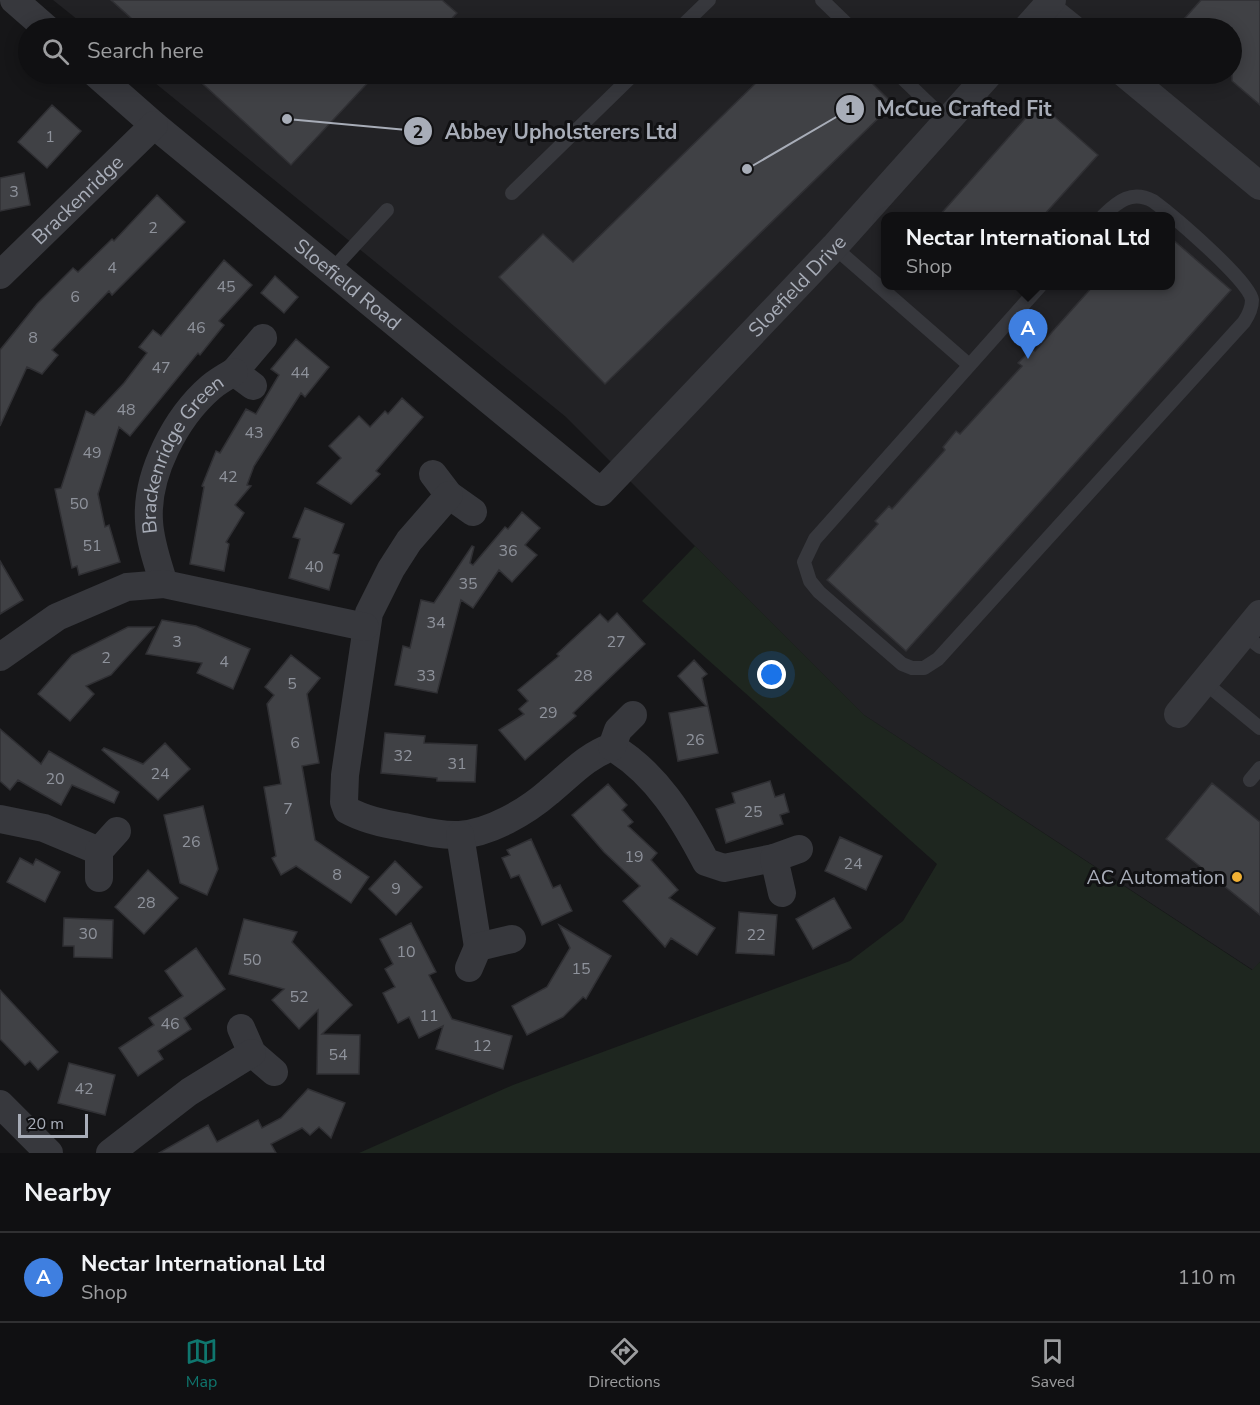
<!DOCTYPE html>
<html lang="en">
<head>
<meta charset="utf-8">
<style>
  :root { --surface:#101012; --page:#1e1e20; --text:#f1f3f6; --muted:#9c9d9f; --line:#303032; --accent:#0f766e }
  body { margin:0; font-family:"Nunito Sans",sans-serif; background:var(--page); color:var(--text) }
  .scale { position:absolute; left:18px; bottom:15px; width:70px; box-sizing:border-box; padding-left:6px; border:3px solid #a8adb8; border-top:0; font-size:16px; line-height:21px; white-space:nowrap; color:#a8adb8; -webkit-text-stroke:4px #111113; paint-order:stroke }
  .you { position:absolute; left:772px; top:675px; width:21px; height:21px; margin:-15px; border:4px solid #fff; border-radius:50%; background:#1a73e8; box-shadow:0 0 0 9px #1a73e833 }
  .badge { display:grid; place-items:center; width:39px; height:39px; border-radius:50%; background:var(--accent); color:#fff; font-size:20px; font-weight:700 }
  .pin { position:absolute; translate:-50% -50px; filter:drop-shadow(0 2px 3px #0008) }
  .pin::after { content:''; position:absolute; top:32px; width:21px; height:18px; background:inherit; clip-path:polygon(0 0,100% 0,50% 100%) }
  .popup { position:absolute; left:881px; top:212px; width:294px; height:78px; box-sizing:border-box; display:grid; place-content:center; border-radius:12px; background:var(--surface); filter:drop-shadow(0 2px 4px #0005); font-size:20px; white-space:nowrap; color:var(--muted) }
  .popup b { font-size:22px; color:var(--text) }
  .popup::after { content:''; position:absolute; left:50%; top:100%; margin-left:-12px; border:12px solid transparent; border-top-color:var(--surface) }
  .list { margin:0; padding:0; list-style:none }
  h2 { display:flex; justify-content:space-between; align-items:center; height:78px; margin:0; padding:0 24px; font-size:26px }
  h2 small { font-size:20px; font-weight:400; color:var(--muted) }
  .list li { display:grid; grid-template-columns:39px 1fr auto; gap:18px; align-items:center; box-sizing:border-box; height:90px; padding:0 24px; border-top:2px solid var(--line) }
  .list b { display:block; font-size:22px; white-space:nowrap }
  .list p { margin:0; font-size:20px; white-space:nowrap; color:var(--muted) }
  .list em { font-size:20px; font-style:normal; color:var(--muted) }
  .icon { flex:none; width:33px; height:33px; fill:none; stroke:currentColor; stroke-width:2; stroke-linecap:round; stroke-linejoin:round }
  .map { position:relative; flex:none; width:1260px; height:1153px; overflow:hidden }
  .search { position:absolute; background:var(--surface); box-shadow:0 3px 15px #0003; left:18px; right:18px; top:18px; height:66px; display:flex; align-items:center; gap:15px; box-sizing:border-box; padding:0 21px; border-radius:33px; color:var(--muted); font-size:22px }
  .sheet { height:168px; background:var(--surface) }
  nav { display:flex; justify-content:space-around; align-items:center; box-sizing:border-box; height:84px; border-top:2px solid var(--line); background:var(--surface); font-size:16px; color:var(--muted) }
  nav a { display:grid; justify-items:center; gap:3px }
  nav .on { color:var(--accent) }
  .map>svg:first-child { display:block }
  .built { fill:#222225; fill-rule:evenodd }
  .green { fill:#1e261f }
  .building { fill:#404145; stroke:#303034; stroke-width:1.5 }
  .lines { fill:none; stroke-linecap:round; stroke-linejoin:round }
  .service { stroke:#37383d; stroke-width:14 }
  .minor { stroke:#37383d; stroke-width:28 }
  .poi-dot { fill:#f2b134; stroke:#111113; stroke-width:2 }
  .labels { text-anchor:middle; stroke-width:6; stroke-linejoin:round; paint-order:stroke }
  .number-label { font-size:16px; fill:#8e929b }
  .street-label { font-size:20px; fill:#a8adb8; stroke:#111113 }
  .poi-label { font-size:20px; fill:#a8adb8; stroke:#111113; text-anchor:end }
  .leader { fill:none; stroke:#a8adb8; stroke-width:2 }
  .callout-dot { fill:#a8adb8; stroke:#111113; stroke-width:2 }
  .mark-label { font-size:18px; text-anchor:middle; font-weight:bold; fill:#111 }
  .callout-label { font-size:21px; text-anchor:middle; font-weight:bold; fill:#a8adb8; stroke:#111113; stroke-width:6; stroke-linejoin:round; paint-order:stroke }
</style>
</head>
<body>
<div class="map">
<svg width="1260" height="1153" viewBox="0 0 1260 1153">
  <rect width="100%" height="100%" fill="#161618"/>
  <path class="built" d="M53 0H1260V962L1253 970 864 715 566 417 144 74H1232V28H88ZM886 216H1170V286H886Z"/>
  <path class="green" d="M695 546 864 715 1252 970 1260 962V1153H359L513 1085 850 961 903 921 937 864 642 601Z"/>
  <path class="building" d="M111 0H442L457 13 443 28H142Z
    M1201 0H1260V105L1232 81V28H1176Z
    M192 74H376L291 165Z
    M765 74H863L893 104 605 384 499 277 543 234 573 262Z
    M1039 103 1098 155 1043 216H939Z
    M52 105 81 131 47 168 18 142Z
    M24 173 30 205 0 211V178Z
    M157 195 185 222 112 295 109 291 52 350 58 355 42 374 27 367 0 426V350L37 304 73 268 78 272 112 239 114 241Z
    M1170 237 1231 290 906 651 827 580 878 524 875 521 889 506 892 509 945 450 943 447 956 431 960 434 1022 366 1018 363 1032 349 1035 351 1094 285H1170Z
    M224 260 252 285 219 321 224 325 200 355 198 353 130 436 119 427 98 494 105 527 109 525 120 562 79 575 77 566 72 568 55 489 61 488 86 411 94 415 124 383 147 353 139 347 153 330 161 336Z
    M275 276 298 297 284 313 261 293Z
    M296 339 329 367 305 397 301 393 254 466 247 485 251 486 235 505 244 513 226 542 229 544 224 571 190 564 204 487 202 486 216 451 220 453 246 409 256 414 279 375 271 369Z
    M402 398 423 417 376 471 380 474 351 504 317 483 341 458 329 446 359 416 370 427 385 411 388 414Z
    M305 508 344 524 333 553 339 555 329 590 289 578 300 539 293 537Z
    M522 512 540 528 525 545 537 555 512 582 499 570 473 608 461 600 437 693 395 685 403 646 410 648 421 600 434 603 472 546 474 547 470 563 473 565 505 527 508 529Z
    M0 561 23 600 0 614Z
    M617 613 645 644 573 713 576 716 525 760 499 730 524 714 519 709 528 701 518 690 559 656 557 654 600 614 608 622Z
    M162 620 196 626 250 649 233 689 197 673 202 663 146 654Z
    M128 627H154L111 675 86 686 94 694 70 721 38 694 72 655Z
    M291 655 320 678 307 694 319 763 302 766 315 840 369 877 351 903 296 866 281 875 272 858 276 856 264 787 281 784 267 704 274 695 265 687Z
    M694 660 707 674 702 678 718 753 678 761 669 713 706 706 678 676Z
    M0 729 41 764 49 751 119 792 114 803 72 785 61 805 18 780 10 790 0 781Z
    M385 733 425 736 424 743 477 745 475 782 437 781V778L381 773Z
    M165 743 190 769 158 800 102 750 104 748 143 764Z
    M770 781 775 797 784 794 789 812 780 815 783 824 726 843 716 809 735 803 732 793Z
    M1212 783 1260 822V915L1166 839Z
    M608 784 627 805 622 810 633 822 628 826 657 853 651 860 678 890 669 898 715 928 697 955 671 938 665 947 623 901 640 886 604 852 572 815Z
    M203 806 218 869 207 895 180 883 164 815Z
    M840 837 882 856 866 890 825 871Z
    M531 839 553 888 560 885 572 911 542 925 519 875 511 878 502 858 510 855 507 850Z
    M20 858 33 865 36 859 60 872 45 902 7 882Z
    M395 861 422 887 396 915 369 889Z
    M148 870 178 898 144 934 115 907Z
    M834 898 851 928 813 949 796 919Z
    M739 912 777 915 774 955 736 953Z
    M64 918 113 920 112 958 74 957V946H63Z
    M244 919 297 932 292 942 352 1005 322 1034 360 1035 359 1074H317L318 1010 299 1029 272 1000 284 989 229 974Z
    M411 923 436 972 429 975 452 1019 512 1036 503 1069 436 1049 443 1026 419 1038 409 1017 398 1023 383 993 395 987 385 969 393 964 380 939Z
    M559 925 611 956 586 999 583 997 563 1017 527 1035 512 1006 547 987 570 948Z
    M196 948 225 989 184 1018 191 1029 158 1051 163 1059 138 1076 119 1048 154 1025 149 1018 183 996 165 971Z
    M0 990 58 1052 38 1070 30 1061 25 1065 0 1039Z
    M69 1063 115 1075 105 1115 58 1103Z
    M308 1089 345 1103 331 1138 319 1127 310 1135 302 1128 271 1144 276 1153H159L208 1125 217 1142 258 1120 262 1128 281 1118Z"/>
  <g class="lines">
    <path class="service" d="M822 0 851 28
      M680 28 709 0
      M898 74 948 122
      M512 193 634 74
      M834 247 968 364
      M331 271 387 210
      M1040 286 815 539 804 562 810 581 819 592 902 664 912 668H924L938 659 1244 322C1248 316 1252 308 1252 300 1250 281 1172 215 1153 201 1132 190 1118 201 1103 216
      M1243 634 1260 647
      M1204 682 1260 728
      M1250 780 1260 768"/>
    <g class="minor">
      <path d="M14 0 46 28"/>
      <path d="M1046 7 1072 28"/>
      <path d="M1027 28 1052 0"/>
      <path id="s1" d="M96 74 154 125 601 492 834 247 989 74"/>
      <path d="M1125 74 1260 186"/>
      <path id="s2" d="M0 275 154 125"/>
      <path d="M253 386 234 372 263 338"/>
      <path d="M433 474 449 495 473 512"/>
      <path d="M449 495 409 541 391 569 369 613 345 775 344 802 347 810C365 820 384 824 404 827 422 831 440 836 459 835 490 833 526 812 549 792 570 775 586 756 612 747 656 773 683 818 706 862L724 868 774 858"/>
      <path id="s3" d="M164 584C158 564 150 543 149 521 146 474 176 417 211 387 218 381 227 376 234 372"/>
      <path d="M0 657 57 617 127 587 164 584 365 627"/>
      <path d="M1178 714 1260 614"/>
      <path d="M612 747 618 730 633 715"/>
      <path d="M0 819 44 828 99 851"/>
      <path d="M460 835 478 947"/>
      <path d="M99 878V851L117 831"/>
      <path d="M782 893 774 858 799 849"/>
      <path d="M469 968 478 947 512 939"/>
      <path d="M241 1028 252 1053 274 1072"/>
      <path d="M0 1104 49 1153"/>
      <path d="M110 1153 189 1092 252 1053"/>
    </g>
  </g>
  <circle class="poi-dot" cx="1237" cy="877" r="6"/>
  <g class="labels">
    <g class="number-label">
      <text x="50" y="142">1</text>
      <text x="14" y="197">3</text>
      <text x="153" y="233">2</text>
      <text x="112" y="273">4</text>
      <text x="226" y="292">45</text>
      <text x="75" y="302">6</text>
      <text x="196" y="333">46</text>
      <text x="33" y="343">8</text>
      <text x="161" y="373">47</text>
      <text x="300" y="378">44</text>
      <text x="126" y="415">48</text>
      <text x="254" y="438">43</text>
      <text x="92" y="458">49</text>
      <text x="228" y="482">42</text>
      <text x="79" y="509">50</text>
      <text x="92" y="551">51</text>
      <text x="508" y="556">36</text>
      <text x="314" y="572">40</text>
      <text x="468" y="589">35</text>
      <text x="436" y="628">34</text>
      <text x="177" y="647">3</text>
      <text x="616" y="647">27</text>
      <text x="106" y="663">2</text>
      <text x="224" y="667">4</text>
      <text x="426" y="681">33</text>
      <text x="583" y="681">28</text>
      <text x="292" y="689">5</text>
      <text x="548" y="718">29</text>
      <text x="695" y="745">26</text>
      <text x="295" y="748">6</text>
      <text x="403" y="761">32</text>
      <text x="457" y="769">31</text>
      <text x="160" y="779">24</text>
      <text x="55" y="784">20</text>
      <text x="288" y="814">7</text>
      <text x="753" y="817">25</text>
      <text x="191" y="847">26</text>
      <text x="634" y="862">19</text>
      <text x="853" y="869">24</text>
      <text x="337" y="880">8</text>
      <text x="396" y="894">9</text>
      <text x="146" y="908">28</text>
      <text x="88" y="939">30</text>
      <text x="756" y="940">22</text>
      <text x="406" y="957">10</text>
      <text x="252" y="965">50</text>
      <text x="581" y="974">15</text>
      <text x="299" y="1002">52</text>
      <text x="429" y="1021">11</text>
      <text x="170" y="1029">46</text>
      <text x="482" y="1051">12</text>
      <text x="338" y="1060">54</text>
      <text x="84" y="1094">42</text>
    </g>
    <g class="street-label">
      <text dy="7" stroke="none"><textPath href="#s2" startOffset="108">Brackenridge</textPath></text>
      <text dy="7" stroke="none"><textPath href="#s1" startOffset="328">Sloefield Road</textPath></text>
      <text dy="7" stroke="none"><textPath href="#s1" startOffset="940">Sloefield Drive</textPath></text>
      <text dy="7" stroke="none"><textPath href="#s3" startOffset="141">Brackenridge Green</textPath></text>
    </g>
    <g class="poi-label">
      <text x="1225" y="884">AC Automation</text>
    </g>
  </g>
  <path class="leader" d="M747 169L850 109M287 119L418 131"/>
  <g class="callout-dot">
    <circle cx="747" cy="169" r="6"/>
    <circle cx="287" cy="119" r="6"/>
    <circle cx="850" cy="109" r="15"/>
    <circle cx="418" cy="131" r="15"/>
  </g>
  <g class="mark-label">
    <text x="850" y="115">1</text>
    <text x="418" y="138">2</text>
  </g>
  <g class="callout-label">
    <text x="964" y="116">McCue Crafted Fit</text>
    <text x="561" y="139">Abbey Upholsterers Ltd</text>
  </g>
</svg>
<div class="scale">20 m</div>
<div class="you"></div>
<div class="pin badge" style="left:1028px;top:359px;background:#3f7fe0">A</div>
<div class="popup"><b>Nectar International Ltd</b>Shop</div>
<div class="search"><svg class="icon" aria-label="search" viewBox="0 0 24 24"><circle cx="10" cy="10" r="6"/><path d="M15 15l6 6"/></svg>Search here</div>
</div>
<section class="sheet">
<h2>Nearby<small></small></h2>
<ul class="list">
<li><span class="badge" style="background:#3f7fe0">A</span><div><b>Nectar International Ltd</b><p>Shop</p></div><em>110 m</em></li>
</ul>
</section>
<nav>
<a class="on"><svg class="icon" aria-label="map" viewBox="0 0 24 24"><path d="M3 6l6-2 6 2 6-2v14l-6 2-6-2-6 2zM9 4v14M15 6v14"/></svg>Map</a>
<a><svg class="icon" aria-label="directions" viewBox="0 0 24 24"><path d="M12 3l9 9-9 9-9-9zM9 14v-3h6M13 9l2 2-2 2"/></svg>Directions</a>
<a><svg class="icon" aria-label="saved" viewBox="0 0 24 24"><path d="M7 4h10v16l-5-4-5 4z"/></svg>Saved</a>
</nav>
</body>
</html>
